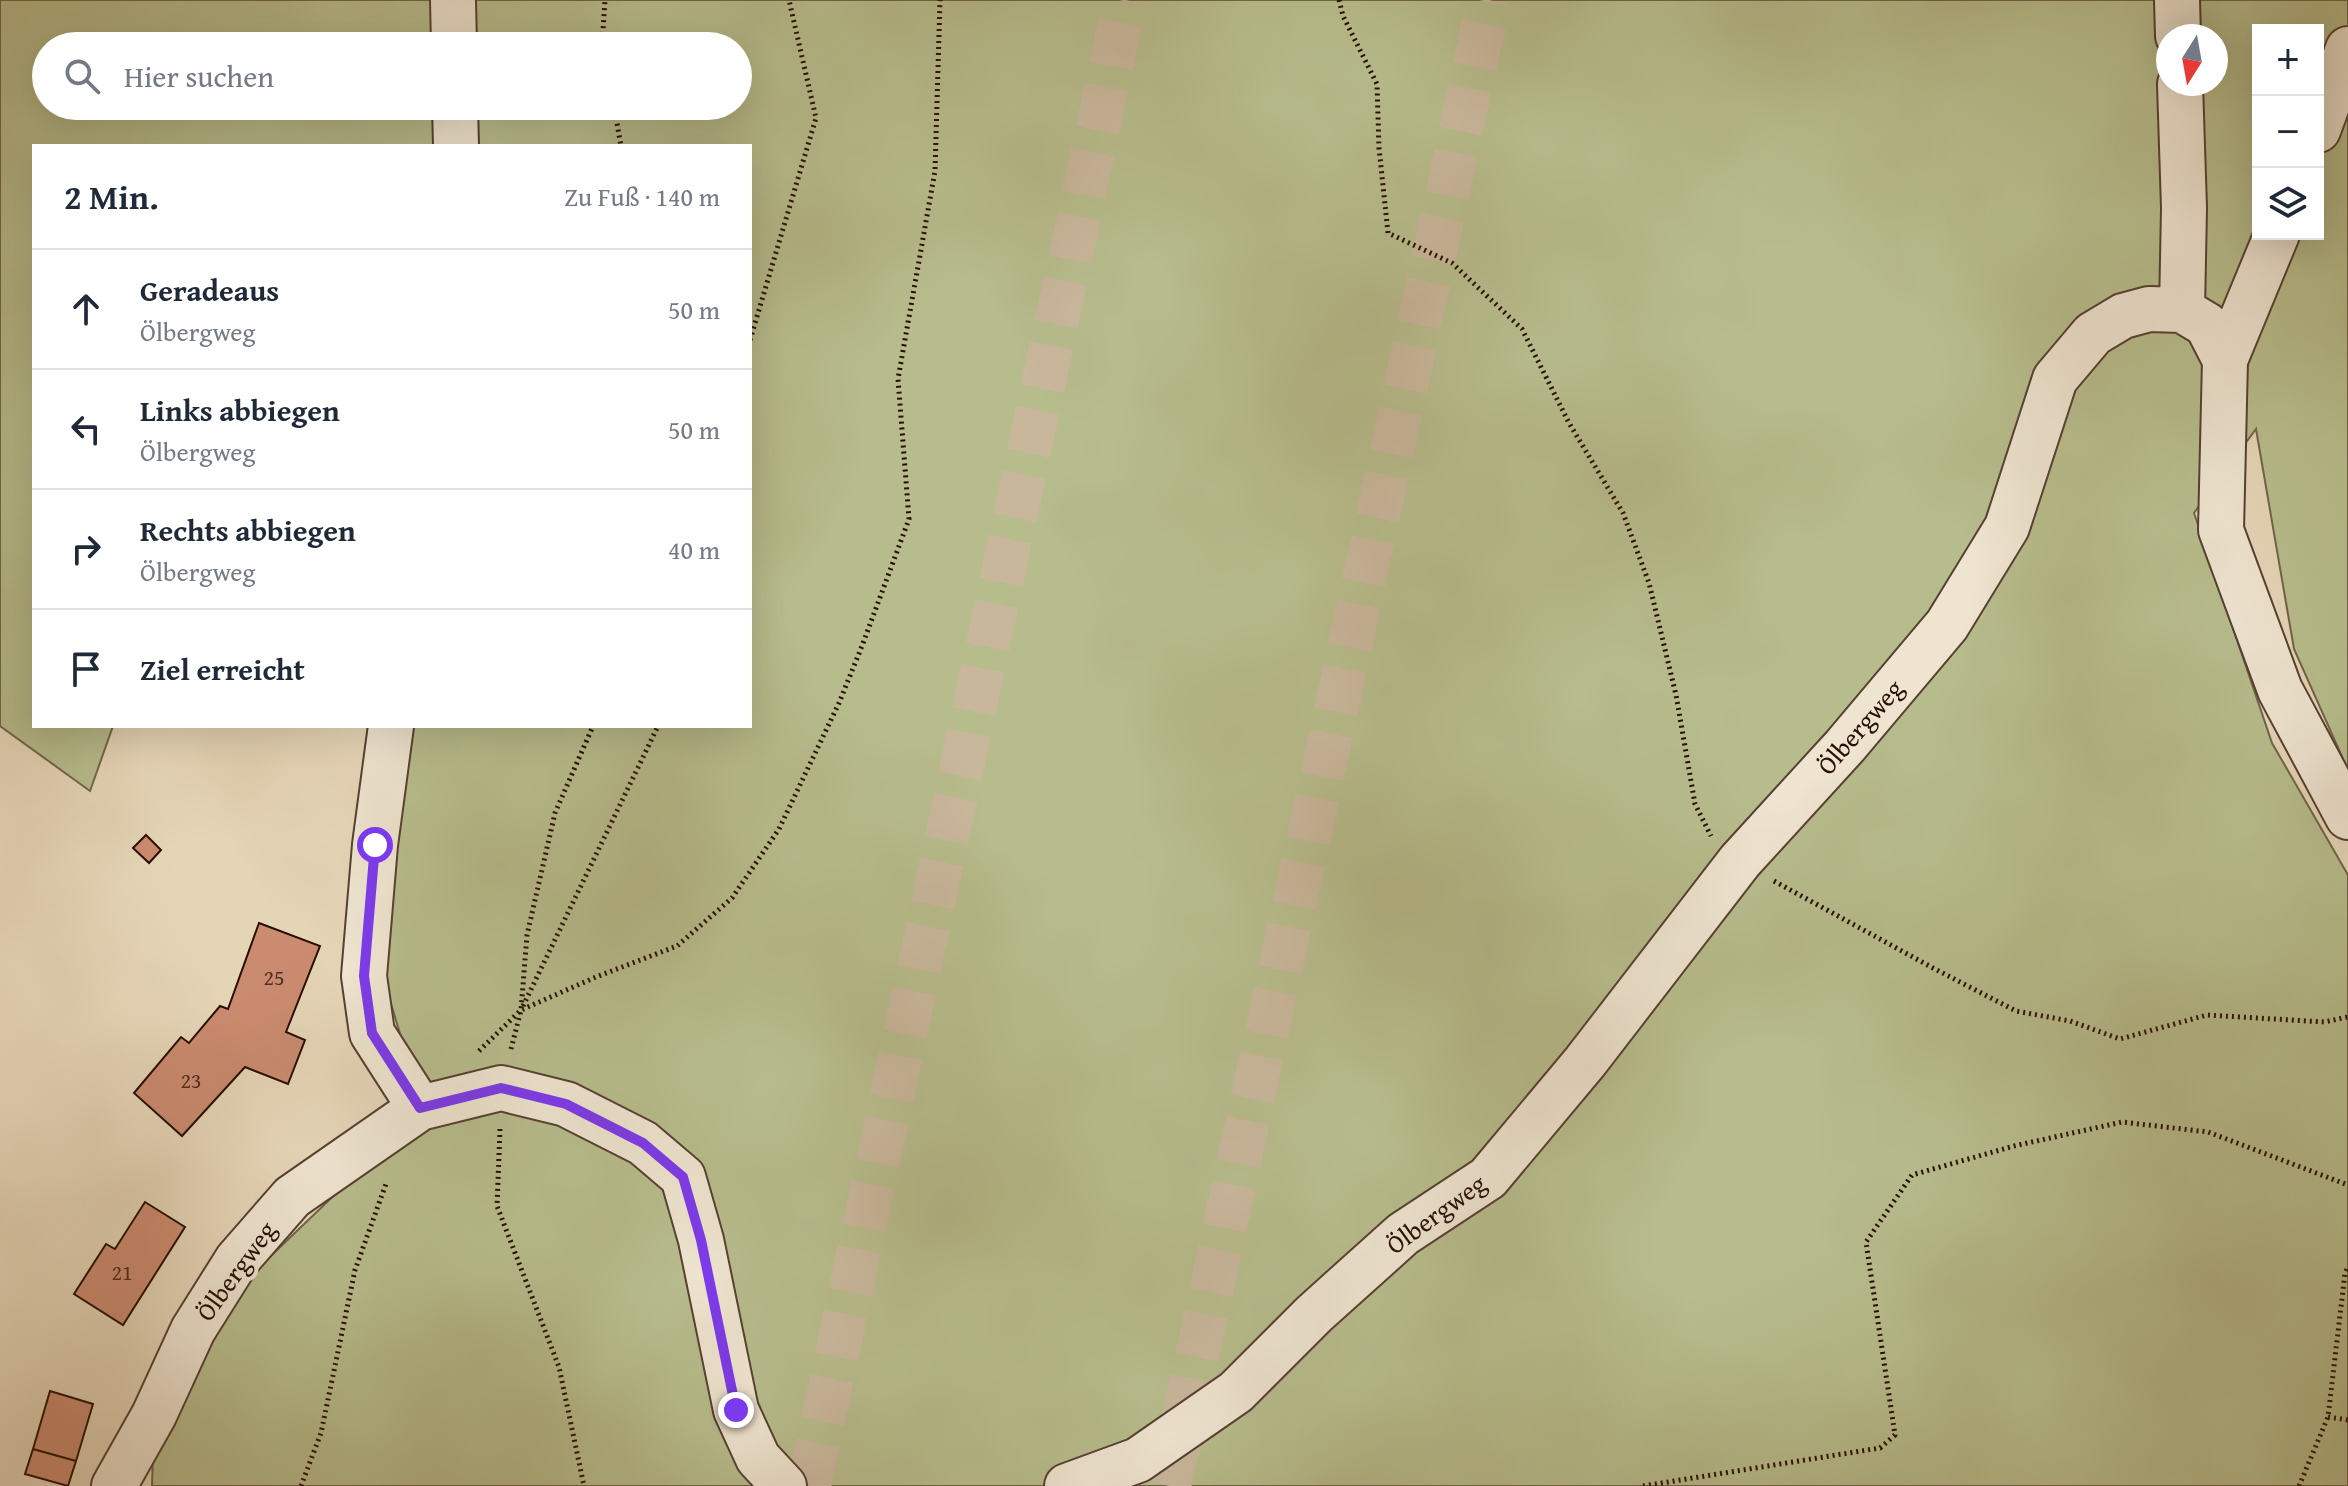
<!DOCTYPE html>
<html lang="de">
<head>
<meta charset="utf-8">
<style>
  :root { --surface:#fff; --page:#f6f6f7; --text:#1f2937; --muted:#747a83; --line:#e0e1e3 }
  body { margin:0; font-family:"Gentium Book Plus",serif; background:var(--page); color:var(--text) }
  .controls { position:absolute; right:24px; top:24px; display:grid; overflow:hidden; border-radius:0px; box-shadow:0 8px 32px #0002 }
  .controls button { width:72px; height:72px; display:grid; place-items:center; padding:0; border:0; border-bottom:2px solid var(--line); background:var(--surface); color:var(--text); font:40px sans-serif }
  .compass { position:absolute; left:2156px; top:24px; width:72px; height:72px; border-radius:50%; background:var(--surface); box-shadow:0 8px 32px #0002; rotate:191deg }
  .stop { position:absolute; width:24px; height:24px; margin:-18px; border:6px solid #7c3aed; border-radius:50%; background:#fff }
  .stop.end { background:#7c3aed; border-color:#fff; box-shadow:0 2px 8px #0008 }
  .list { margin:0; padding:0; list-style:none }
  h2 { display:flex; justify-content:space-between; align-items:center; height:104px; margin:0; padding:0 32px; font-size:34px }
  h2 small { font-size:26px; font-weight:400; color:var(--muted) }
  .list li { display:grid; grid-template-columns:52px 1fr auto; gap:24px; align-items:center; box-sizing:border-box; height:120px; padding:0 32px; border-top:2px solid var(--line) }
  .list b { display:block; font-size:30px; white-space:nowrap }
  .list p { margin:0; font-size:26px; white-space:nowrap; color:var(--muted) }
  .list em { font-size:26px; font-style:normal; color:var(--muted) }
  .icon { flex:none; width:44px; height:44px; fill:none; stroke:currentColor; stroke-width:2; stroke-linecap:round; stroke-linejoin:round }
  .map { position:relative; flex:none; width:2348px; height:1486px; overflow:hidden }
  .search { position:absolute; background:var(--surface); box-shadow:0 8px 32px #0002; left:32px; top:32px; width:720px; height:88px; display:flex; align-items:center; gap:20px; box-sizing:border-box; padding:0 28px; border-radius:44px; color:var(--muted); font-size:30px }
  .panel { position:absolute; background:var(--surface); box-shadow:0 8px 32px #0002; left:32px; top:144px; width:720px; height:584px; border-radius:0px }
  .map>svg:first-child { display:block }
  .green { fill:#b7bc8c; stroke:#706548; stroke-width:2; fill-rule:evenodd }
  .building { fill:#cb8b70; stroke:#280e05; stroke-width:2 }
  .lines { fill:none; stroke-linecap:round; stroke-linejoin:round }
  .highway-tunnel { stroke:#c9b79c; stroke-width:44; stroke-dasharray:44 22; stroke-linecap:butt }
  .minor-casing { stroke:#574032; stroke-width:48 }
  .path { stroke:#280e05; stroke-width:5; stroke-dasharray:2 4; stroke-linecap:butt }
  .minor { stroke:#eee4d0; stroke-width:44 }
  .route { stroke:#7c3aed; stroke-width:10 }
  .labels { text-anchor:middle; stroke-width:8; stroke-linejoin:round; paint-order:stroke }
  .number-label { font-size:22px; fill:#512d20 }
  .street-label { font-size:26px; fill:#280e05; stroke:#eee4d0 }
</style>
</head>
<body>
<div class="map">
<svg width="2348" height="1486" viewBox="0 0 2348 1486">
  <rect width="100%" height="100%" fill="#e5d5b7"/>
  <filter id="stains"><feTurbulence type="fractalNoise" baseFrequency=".0025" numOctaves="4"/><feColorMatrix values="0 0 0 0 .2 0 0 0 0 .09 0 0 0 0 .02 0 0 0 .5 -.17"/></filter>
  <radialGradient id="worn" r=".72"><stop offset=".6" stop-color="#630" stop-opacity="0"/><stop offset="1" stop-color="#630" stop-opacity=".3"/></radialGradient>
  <path class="green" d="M0 0H2348V770L2294 649 2256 429 2194 513 2272 743 2348 875V1486H152L153 1451 225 1300 423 1110 376 954 405 726H750V146H34V726H113L90 791 0 726ZM2258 30H2318V234H2258ZM2168 36H2216V84H2168ZM46 46H738V106H46Z"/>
  <path class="building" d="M146 835 161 850 149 863 133 848Z
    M259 923 320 946 286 1032 305 1040 288 1084 245 1067 182 1136 134 1093 181 1037 189 1043 220 1006 228 1009Z
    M145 1202 185 1227 123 1325 74 1294 106 1244 115 1249Z
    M50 1391 93 1404 76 1461 33 1449Z
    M33 1449 76 1461 68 1486 25 1474Z"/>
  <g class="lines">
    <path class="highway-tunnel" d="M809 1486 1125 0
      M1169 1486 1489 0"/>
    <g class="minor-casing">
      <path id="minor" d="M453 0 454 46
        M2177 0 2178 36
        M2180 84 2184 208 2182 310
        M455 106 456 146
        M2318 130 2348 49
        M2225 360 2277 234
        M420 1108 501 1088 566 1104 643 1143 683 1177 701 1240 736 1410 758 1458 784 1486
        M114 1486 154 1415 193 1330 237 1260 292 1197 420 1108 372 1033 364 976 375 845 391 726
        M1067 1486 1138 1460 1236 1392 1314 1314 1403 1234 1488 1178 1585 1062 1740 861 1845 746 1947 625 2007 527 2055 379 2093 334 2123 316 2149 309 2182 310 2207 325 2225 360 2221 530 2280 690 2348 817"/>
    </g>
    <path class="path" d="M1339 0 1343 16 1377 84 1379 148 1388 233 1452 263 1522 329 1569 423 1623 513 1649 583 1676 695 1695 804 1711 836
      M602 46 605 0
      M614 106 621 146
      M750 340 816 118 789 0
      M1774 881 1933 968 2016 1011 2070 1021 2120 1039 2207 1015 2324 1022 2348 1017
      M523 1006 658 726
      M511 1049 521 1010 527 935 555 813 593 726
      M479 1051 521 1010 596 977 677 946 732 898 779 829 839 703 862 646 909 519 898 379 935 171 940 0
      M500 1129 497 1206 559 1367 584 1486
      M2328 1417 2348 1420
      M301 1486 321 1433 355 1270 387 1181
      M1643 1486 1880 1448 1895 1435 1866 1242 1912 1175 2014 1146 2122 1122 2208 1132 2348 1185
      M2299 1486 2328 1417 2345 1273 2348 1267"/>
    <use href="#minor" class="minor"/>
  </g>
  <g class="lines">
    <path class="route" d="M375 845 364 976 372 1033 420 1108 501 1088 566 1104 643 1143 683 1177 701 1240 736 1410"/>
  </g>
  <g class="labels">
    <g class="number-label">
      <text x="274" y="985">25</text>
      <text x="191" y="1088">23</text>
      <text x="122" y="1280">21</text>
    </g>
    <g class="street-label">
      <text transform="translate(1860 727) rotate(-49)" y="9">Ölbergweg</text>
      <text transform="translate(1436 1214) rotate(-36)" y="9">Ölbergweg</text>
      <text transform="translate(236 1271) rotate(-54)" y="9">Ölbergweg</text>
    </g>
  </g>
  <rect width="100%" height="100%" filter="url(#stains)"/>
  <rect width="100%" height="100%" fill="url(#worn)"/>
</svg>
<div class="controls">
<button>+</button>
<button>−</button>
<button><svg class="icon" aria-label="layers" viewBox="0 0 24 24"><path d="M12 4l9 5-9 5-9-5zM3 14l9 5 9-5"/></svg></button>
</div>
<svg class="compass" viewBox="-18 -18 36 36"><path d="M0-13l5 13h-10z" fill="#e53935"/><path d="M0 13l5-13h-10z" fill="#747a83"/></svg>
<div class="stop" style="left:375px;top:845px"></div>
<div class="stop end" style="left:736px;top:1410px"></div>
<div class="search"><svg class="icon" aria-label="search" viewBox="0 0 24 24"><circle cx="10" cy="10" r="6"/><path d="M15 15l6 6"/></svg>Hier suchen</div>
<section class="panel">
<h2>2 Min.<small>Zu Fuß · 140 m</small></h2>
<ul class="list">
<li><svg class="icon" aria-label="ahead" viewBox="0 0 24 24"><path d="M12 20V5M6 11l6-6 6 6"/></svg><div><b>Geradeaus</b><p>Ölbergweg</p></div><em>50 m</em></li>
<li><svg class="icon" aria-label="left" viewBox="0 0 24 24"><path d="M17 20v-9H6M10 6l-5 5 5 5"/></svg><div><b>Links abbiegen</b><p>Ölbergweg</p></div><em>50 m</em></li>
<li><svg class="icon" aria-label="right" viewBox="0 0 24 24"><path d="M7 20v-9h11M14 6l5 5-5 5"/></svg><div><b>Rechts abbiegen</b><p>Ölbergweg</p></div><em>40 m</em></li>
<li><svg class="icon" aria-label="arrive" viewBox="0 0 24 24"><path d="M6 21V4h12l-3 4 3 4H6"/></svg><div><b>Ziel erreicht</b></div></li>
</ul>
</section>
</div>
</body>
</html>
